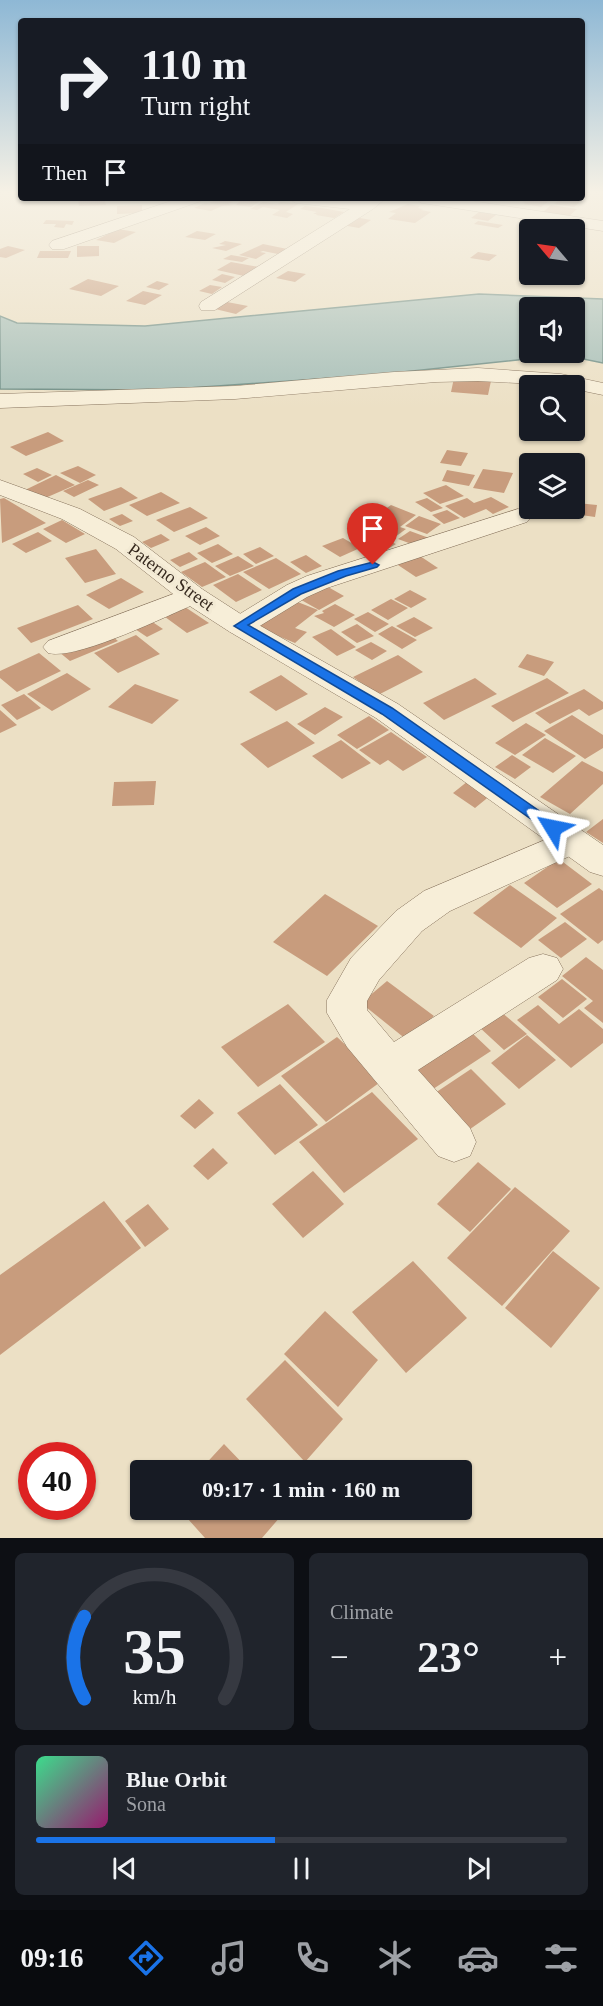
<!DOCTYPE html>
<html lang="en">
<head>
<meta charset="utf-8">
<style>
	body { margin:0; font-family:Georgia,serif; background:#20242c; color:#f1f3f6; height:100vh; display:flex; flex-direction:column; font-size:22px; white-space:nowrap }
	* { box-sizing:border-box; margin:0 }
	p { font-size:20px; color:#9ea1a6 }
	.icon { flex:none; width:33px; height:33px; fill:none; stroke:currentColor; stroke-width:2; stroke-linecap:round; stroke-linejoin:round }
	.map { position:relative; height:1538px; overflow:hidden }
	.panel { display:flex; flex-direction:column; gap:15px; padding:15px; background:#0d0f14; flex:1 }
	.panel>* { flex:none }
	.top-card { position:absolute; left:18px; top:18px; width:567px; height:183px; border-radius:6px; box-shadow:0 2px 4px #0004; background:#171b24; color:#f1f3f6; overflow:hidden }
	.needle { width:39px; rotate:299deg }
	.controls { position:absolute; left:519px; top:219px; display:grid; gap:12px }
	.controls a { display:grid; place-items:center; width:66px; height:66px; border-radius:6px; background:#171b24; box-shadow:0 2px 4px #0004; font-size:30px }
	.speed { position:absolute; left:18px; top:1442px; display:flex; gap:12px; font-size:30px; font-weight:700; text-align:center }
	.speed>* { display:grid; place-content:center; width:78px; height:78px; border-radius:50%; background:#171b24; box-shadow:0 2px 4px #0004; line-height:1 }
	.speed .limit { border:9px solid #d22; background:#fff; color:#111 }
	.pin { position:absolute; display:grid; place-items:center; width:51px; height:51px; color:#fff; margin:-62px -26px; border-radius:50% 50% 50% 0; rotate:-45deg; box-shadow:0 0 6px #0007 }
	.pin .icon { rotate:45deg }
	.me { position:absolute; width:66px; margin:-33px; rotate:305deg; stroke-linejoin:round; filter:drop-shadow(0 0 4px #0008) }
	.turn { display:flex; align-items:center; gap:21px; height:126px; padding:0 24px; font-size:27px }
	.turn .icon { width:78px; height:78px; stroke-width:2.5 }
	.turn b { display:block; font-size:42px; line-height:51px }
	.then { display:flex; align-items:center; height:57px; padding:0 24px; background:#0003; gap:12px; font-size:22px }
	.big { font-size:45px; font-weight:700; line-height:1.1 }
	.panel .widget { flex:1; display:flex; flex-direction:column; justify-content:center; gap:9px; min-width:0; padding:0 21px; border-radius:9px; background:#20242c }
	.panel .dial { align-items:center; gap:0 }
	.dial svg { height:156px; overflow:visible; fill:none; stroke:#363941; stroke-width:7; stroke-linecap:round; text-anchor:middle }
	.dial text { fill:#f1f3f6; stroke:none }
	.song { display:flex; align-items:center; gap:18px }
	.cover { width:72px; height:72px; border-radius:9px; background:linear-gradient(135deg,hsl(150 70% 55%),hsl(320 70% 35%)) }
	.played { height:6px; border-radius:3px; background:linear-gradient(90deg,#1a73e8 45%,#363941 45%) }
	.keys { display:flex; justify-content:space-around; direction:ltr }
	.heat { display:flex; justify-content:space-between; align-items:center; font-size:33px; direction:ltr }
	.panel .tiles { flex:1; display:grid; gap:15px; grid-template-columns:1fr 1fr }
	.widget:last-child { grid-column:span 2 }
	.trip { position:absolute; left:130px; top:1460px; width:342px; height:60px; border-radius:6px; background:#171b24; box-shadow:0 2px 4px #0004; font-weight:700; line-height:60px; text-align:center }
	.tab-bar { display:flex; height:96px; justify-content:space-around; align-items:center; background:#090b0e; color:#9ea1a6 }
	.tab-bar .icon { width:42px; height:42px }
	.tab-bar .on { color:#1a73e8 }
	.tab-bar b { font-size:27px; color:#f1f3f6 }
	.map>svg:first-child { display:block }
</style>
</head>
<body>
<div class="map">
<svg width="603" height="1538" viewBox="0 0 603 1538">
	<rect width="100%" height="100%" fill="#ece0c5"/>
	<!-- water -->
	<path fill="#a7bfb8" stroke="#6e8d85" stroke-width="1.5" fill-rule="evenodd" d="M479 294 603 299V363L564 355 374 375 160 390 0 389V316L17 323 145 326ZM530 308H574V352H530Z"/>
	<!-- building -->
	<path fill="#c89c7d" d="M78 198H104L106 205 79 206Z
		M243 198H249L261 200 251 207 236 205Z
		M528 198H538L550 200 541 207 524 204 526 203 522 202Z
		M562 198H580L582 200 574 207 554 204Z
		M218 199 233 202 228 204 233 205 222 206 211 211 194 208 205 203 216 205 209 203Z
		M263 202 277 204 281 202 298 204 286 212 293 214 287 218 272 215 280 210 263 207 257 210 250 209Z
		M408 204 420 206 418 208 423 209 421 210 431 212 415 223 388 219 396 213 389 212Z
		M142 205V213L117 214V206Z
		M551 205 577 209 569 216 542 213Z
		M305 206 322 208 344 212 334 218 316 215 317 214H313L317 212 300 209Z
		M479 212 496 215 488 221 471 218Z
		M355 217 371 220 359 228 342 225Z
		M46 220 74 221 72 225 66 224 64 228 54 227 56 224H43Z
		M478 221 503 225 498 228 474 224Z
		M118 229 136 232 114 243 96 240Z
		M197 231 216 234 205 240 185 237Z
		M225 241 242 244 226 251 212 248 226 245 219 244Z
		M263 244 292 250 283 255 263 251 260 252 266 253 256 259 239 255Z
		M8 246 25 250 6 258 0 257V249Z
		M77 246H99V256L77 257Z
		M40 251H71L68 258H37Z
		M478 252 497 255 489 261 470 258Z
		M231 255 249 258 242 262 223 259Z
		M231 262 259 267 244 276 217 270Z
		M288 271 306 274 295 282 276 278Z
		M222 274 235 277 225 283 212 280Z
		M88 279 119 286 101 296 69 289Z
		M157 281 169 284 159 290 146 287Z
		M210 285 222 287 212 294 199 291Z
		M143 291 162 295 145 305 126 301Z
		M227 302 248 306 236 314 215 309Z
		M454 378 491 381 488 395 451 392Z
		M48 432 64 441 26 456 10 447Z
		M447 450 468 453 461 466 440 463Z
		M78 466 96 475 80 483 60 473Z
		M37 468 52 475 38 482 23 474Z
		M483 469 513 473 504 493 473 488Z
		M447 470 475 475 469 486 442 481Z
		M56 475 75 485 43 499 25 490Z
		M88 480 99 485 74 497 63 491Z
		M446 485 464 496 440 504 423 493Z
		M121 487 138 498 104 511 88 499Z
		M161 492 180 503 147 516 129 505Z
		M491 497 509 507 493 514 486 509 464 518 445 506 467 498 474 503Z
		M4 498 46 523 2 543 0 499Z
		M427 498 443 508 431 512 415 502Z
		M577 503 597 505 595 517 574 514Z
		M391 505 416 515 400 527 406 529 395 537 375 530 387 521 374 517Z
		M190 507 208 518 174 532 156 520Z
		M447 510 460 518 444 524 432 515Z
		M122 514 133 521 120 526 109 519Z
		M419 516 441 524 427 534 405 526Z
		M62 520 85 534 66 543 43 529Z
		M206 527 220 536 200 545 185 536Z
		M410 531 429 538 417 546 398 539Z
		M38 532 52 541 26 553 12 544Z
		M161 534 170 540 151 548 142 542Z
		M373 534 396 544 381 553 359 543Z
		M343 538 360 548 340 557 322 546Z
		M218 544 233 554 212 563 197 553Z
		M260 547 274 556 256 564 243 554Z
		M96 549 116 574 85 583 65 558Z
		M189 552 198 559 180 567 170 560Z
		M417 554 438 568 416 577 395 563Z
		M306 555 322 566 306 573 290 562Z
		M238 556 254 566 230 576 215 566Z
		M276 558 301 574 269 589 243 572Z
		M205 562 226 577 202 587 181 572Z
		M238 574 262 590 236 602 213 585Z
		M121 578 144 592 109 609 86 595Z
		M321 583 344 596 319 610 296 597Z
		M410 590 427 599 411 608 394 599Z
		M290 599 318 610 295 628 307 632 295 643 254 626Z
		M391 599 408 608 388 620 371 610Z
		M335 604 355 615 334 627 314 616 324 613 322 611Z
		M78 605 93 619 31 643 17 628Z
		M182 605 209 623 187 633 161 614Z
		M368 612 389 624 375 632 354 619Z
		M145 617 163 629 147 637 129 625Z
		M414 617 433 628 415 637 396 626Z
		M357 624 374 636 357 643 341 632Z
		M392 626 417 640 402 649 378 634Z
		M331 629 356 647 337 656 312 637Z
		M106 631 118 641 70 661 59 652Z
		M136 635 160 654 118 673 94 653Z
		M371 642 387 651 372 660 355 650Z
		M39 653 61 671 17 692 0 678V671Z
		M527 654 554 662 544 676 518 667Z
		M398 655 423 672 378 695 353 677Z
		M67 673 91 689 52 711 27 694Z
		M281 675 308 694 276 711 249 692Z
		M475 678 497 694 444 720 423 703Z
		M547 678 569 693 513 722 491 706Z
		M135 684 179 700 152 724 108 707Z
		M584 689 603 702V709L589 716 579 709 550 724 535 713Z
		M24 694 41 708 17 720 1 705Z
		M325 707 343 717 315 735 297 724Z
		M0 710 17 725 0 733Z
		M572 715 603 735V748L585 759 544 731Z
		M369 716 389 730 357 749 337 735Z
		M287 721 315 743 268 768 240 744Z
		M526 723 546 735 515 755 495 743Z
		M391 732 427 757 403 771 388 760 380 765 359 750Z
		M545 738 576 756 553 773 522 755Z
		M341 740 371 763 342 779 312 756Z
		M512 755 531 767 515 779 495 767Z
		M582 761 603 772V784L570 814 540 797Z
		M156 781 154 805 112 806 114 782Z
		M468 781 491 795 475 808 453 793Z
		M603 819V843L586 832Z
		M559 859 592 884 557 908 524 883Z
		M510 885 557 918 521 948 473 913Z
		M599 888 603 891V940L598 944 560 914Z
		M325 894 378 926 327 976 273 942Z
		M565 922 587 939 561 958 538 940Z
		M586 957 603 970V1023L584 1008 593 1001 562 976Z
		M562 979 587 999 563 1018 538 997Z
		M387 981 434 1016 407 1040 361 1003Z
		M288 1004 325 1042 258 1087 221 1047Z
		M538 1005 559 1024 579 1009 603 1029V1043L571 1068 517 1020Z
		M500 1011 527 1034 504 1050 478 1026Z
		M470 1031 491 1051 427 1093 407 1071Z
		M527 1035 556 1060 519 1089 491 1063Z
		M337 1037 383 1080 326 1122 281 1076Z
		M471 1069 506 1104 463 1134 429 1097Z
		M280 1084 318 1125 275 1155 237 1113Z
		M372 1092 418 1139 344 1193 299 1142Z
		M199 1099 214 1113 195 1129 180 1116Z
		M213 1148 228 1163 208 1180 193 1166Z
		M478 1162 511 1189 470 1232 437 1204Z
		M313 1171 344 1204 303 1238 272 1204Z
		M515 1187 570 1231 502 1306 447 1258Z
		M104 1201 141 1248 0 1355V1275Z
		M148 1204 169 1229 145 1247 125 1221Z
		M553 1251 600 1288 551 1348 505 1308Z
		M413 1261 467 1318 406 1373 352 1312Z
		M325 1311 378 1360 338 1407 284 1354Z
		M285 1360 343 1419 305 1462 246 1399Z
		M224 1444 249 1470H200Z
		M179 1509H287L262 1538H205Z"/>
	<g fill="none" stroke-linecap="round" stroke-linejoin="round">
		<!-- minor casing -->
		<g stroke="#86725c" stroke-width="1">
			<path id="minor" d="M180 198H203L201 201 64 249H52L49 245 52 241Z
				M288 198H338L363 201 367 198H386L373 209 215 310H201L199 306 201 302 350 209 296 203Z
				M478 368 561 374 603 383V395L574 389V386L478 381 436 382 235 399 0 408V394L235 386 394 372Z
				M518 509 527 512 531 517 527 522 327 588 307 597 250 632 240 635 230 632 226 626 230 620 287 585 307 576Z
				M192 587 202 589 206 595 202 601C170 614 77 661 48 653L43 647 48 641Z
				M571 829 583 832 589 841 583 850 450 911 422 931 379 980 367 1001V1010L394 1042 529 958 543 954 557 958 563 969 557 980 418 1070 470 1128 476 1142 470 1156 454 1162 438 1156 347 1047 327 1013V1000L351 958 396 911 424 891Z"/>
		</g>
		<!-- tertiary casing -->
		<g stroke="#86725c" stroke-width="1">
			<path id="tertiary" d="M414 198H452L603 221V231L422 203Z
				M0 480 80 509 134 537 202 589 250 620 398 704 603 845V876L590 872 376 718 230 632 182 601 116 549 62 519 0 495Z"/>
		</g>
		<!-- minor -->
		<use href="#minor" fill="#f7eed8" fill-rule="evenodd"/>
		<!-- tertiary -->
		<use href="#tertiary" fill="#f7eed8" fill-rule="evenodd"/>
	</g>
	<!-- sky -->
	<linearGradient id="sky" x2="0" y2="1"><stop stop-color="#8eb8d5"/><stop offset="0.47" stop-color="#f6f1e5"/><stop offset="1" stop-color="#f6f1e5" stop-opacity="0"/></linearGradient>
	<rect width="603" height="409" fill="url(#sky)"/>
	<!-- route -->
	<path fill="#1a73e8" stroke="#114b97" stroke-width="1.5" d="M373 562 379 565 377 567 346 576 301 594 248 625 392 708 558 824 560 828 558 831H548L382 714 234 626 293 589 338 571Z"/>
	<g text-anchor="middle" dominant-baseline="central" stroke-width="6" stroke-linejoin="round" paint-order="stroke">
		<!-- street labels -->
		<g font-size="18" fill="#372a1f" stroke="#f3ead4">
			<text transform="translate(171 577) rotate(36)">Paterno Street</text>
		</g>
	</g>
</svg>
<div class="controls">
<a><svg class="needle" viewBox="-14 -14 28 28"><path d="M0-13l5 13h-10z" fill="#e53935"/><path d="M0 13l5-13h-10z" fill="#9ea1a6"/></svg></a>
<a><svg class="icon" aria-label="sound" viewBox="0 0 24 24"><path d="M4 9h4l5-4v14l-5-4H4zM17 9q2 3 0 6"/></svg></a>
<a><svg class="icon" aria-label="search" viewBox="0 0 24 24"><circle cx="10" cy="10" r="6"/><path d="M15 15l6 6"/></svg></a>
<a><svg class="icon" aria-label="layers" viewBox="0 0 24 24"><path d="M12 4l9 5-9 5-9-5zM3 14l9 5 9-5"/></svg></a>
</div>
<div class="speed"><div class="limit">40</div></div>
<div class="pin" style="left:373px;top:565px;background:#d93025"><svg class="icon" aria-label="arrive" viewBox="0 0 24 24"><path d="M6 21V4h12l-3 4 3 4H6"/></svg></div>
<svg class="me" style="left:553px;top:828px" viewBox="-20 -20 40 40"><path d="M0-17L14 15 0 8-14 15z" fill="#1a73e8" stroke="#fff" stroke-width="4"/></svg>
<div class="trip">09:17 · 1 min · 160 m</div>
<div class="top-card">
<div class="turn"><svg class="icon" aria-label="right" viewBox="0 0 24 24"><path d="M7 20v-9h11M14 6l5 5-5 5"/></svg><div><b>110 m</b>Turn right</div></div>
<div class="then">Then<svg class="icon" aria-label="arrive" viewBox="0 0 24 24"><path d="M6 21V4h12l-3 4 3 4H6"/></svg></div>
</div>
</div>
<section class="panel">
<div class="tiles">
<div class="widget dial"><svg viewBox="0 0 100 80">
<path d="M14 69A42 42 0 1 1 86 69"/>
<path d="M14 69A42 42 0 0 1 14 27" stroke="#1a73e8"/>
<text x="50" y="56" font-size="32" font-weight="700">35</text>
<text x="50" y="72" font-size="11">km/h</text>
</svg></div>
<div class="widget"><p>Climate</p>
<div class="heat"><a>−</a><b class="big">23°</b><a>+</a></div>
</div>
<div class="widget">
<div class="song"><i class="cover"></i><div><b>Blue Orbit</b><p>Sona</p></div></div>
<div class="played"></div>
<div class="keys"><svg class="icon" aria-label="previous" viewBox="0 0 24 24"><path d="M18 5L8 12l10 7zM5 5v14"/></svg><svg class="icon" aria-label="pause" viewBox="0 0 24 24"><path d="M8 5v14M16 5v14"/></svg><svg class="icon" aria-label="next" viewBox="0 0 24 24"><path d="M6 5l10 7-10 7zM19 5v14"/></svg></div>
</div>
</div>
</section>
<nav class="tab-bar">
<b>09:16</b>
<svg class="icon on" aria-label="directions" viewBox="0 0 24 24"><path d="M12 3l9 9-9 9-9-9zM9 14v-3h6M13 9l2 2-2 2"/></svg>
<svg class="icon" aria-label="music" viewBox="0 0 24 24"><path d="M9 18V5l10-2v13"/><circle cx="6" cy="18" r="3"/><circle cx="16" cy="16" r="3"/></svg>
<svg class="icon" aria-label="phone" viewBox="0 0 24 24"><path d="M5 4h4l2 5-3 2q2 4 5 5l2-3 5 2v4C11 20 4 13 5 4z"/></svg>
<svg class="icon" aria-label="climate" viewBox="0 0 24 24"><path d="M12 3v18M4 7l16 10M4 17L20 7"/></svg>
<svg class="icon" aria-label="car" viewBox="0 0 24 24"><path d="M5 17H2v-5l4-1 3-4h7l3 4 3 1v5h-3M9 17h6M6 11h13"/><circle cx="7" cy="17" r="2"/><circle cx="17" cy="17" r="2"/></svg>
<svg class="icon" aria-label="filters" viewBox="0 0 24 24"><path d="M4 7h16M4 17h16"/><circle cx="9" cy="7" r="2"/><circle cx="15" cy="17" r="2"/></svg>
</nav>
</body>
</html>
